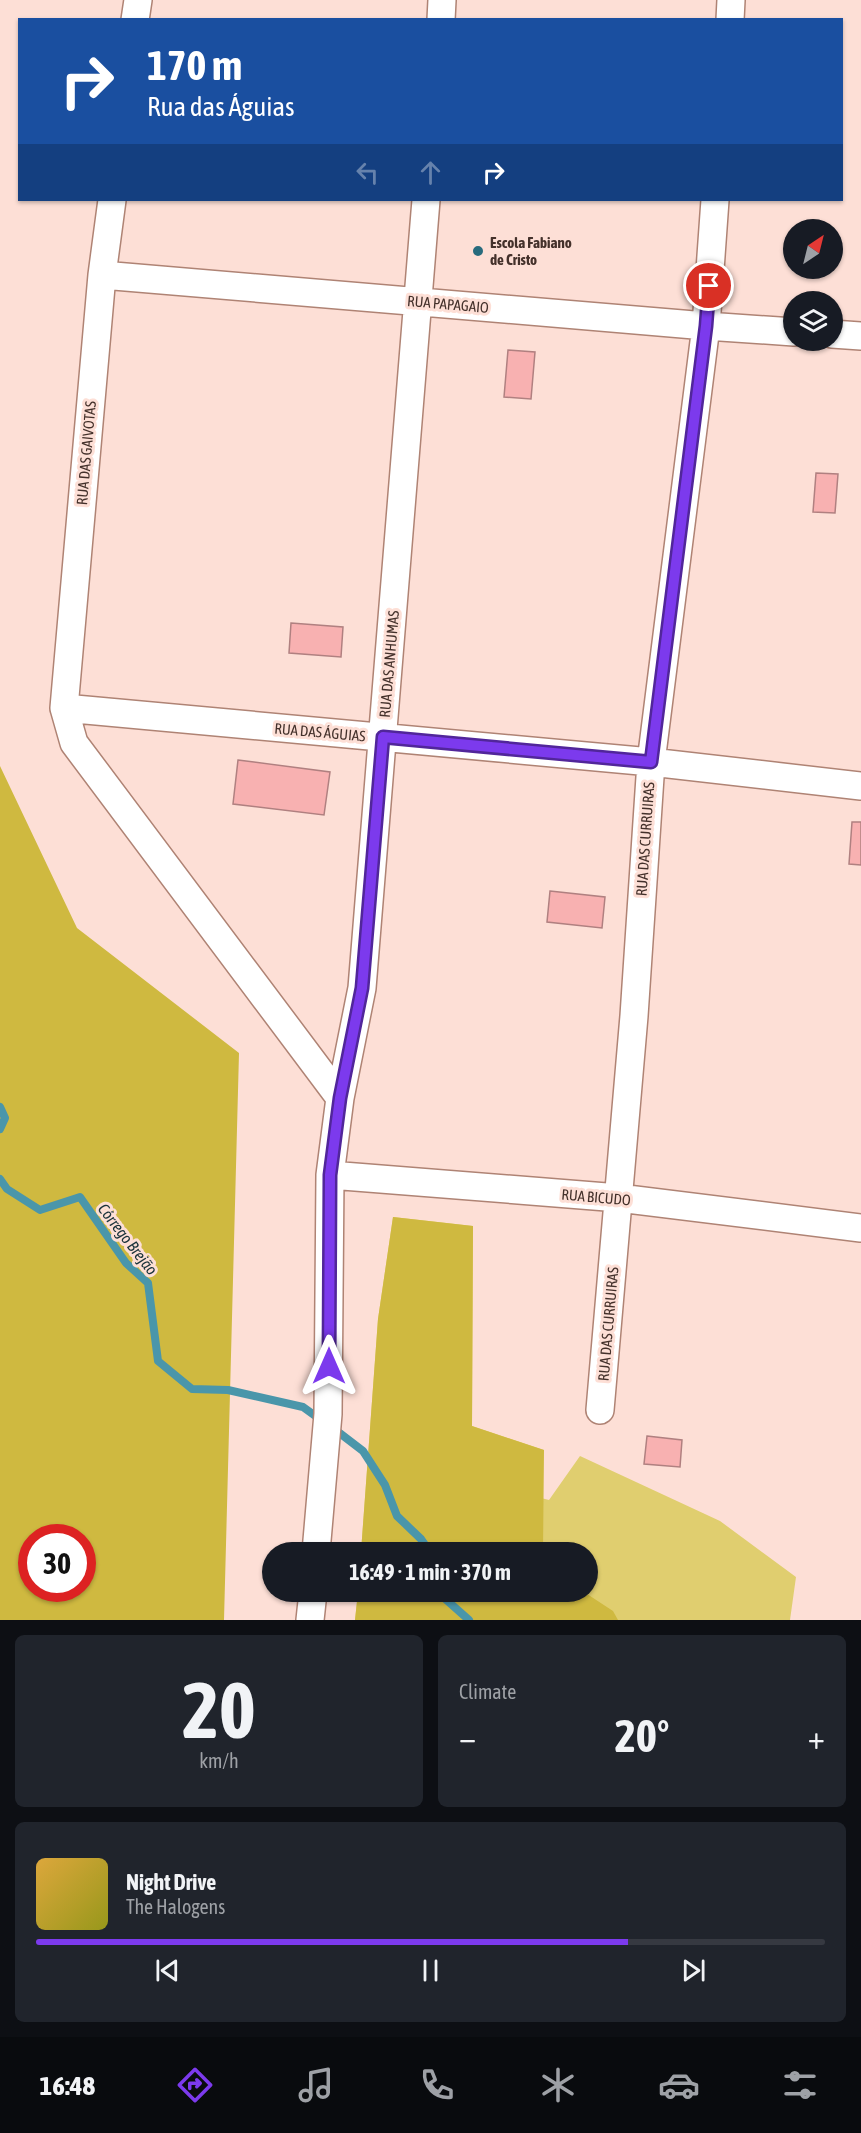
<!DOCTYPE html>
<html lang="en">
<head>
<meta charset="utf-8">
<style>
	body { margin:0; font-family:"Asap Condensed",sans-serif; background:#20242c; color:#f1f3f6; height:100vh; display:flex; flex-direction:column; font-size:22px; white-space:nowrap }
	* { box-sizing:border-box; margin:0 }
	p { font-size:20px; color:#9ea1a6 }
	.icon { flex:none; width:33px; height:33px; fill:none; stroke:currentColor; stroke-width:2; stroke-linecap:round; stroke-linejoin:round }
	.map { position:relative; height:1620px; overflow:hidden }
	.drawer { display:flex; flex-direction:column; gap:15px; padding:15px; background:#0d0f14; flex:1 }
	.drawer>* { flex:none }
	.banner { position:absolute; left:18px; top:18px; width:825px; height:183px; border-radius:0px; box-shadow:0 2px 4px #0004; background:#1a4fa0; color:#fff; overflow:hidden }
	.needle { width:39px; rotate:35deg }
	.tools { position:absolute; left:783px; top:219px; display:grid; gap:12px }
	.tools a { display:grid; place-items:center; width:60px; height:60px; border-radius:50%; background:#171b24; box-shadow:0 2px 4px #0004; font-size:30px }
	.speed { position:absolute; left:18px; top:1524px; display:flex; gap:12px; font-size:30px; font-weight:700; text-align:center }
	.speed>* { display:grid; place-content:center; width:78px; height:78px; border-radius:50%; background:#171b24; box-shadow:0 2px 4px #0004; line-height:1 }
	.speed .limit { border:9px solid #d22; background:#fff; color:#111 }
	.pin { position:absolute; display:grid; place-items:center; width:51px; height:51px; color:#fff; margin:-26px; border:3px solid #fff; border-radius:50%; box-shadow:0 2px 6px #0007 }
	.me { position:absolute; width:66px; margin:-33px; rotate:0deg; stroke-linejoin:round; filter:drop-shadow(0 0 4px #0008) }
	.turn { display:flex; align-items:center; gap:21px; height:126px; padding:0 30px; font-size:27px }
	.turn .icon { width:78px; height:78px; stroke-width:2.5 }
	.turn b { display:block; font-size:42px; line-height:51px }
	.lanes { display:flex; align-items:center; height:57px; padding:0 30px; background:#0003; justify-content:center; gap:30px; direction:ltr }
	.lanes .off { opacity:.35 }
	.big { font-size:45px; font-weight:700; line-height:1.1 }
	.drawer .widget { flex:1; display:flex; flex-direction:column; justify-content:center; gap:9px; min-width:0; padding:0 21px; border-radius:9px; background:#20242c }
	.drawer .dial { align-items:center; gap:0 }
	.dial b { font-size:78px; line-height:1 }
	.song { display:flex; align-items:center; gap:18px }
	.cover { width:72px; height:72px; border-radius:9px; background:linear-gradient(135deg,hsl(40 70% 55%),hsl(60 70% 35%)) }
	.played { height:6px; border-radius:3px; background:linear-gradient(90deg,#7c3aed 75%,#363941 75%) }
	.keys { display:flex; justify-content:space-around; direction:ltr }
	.heat { display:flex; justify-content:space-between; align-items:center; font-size:33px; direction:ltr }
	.drawer .tiles { flex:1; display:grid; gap:15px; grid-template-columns:1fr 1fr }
	.widget:last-child { grid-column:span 2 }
	.trip { position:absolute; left:262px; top:1542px; width:336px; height:60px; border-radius:30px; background:#171b24; box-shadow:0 2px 4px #0004; font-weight:700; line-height:60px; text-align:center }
	.tab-bar { display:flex; height:96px; justify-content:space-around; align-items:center; background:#090b0e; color:#9ea1a6 }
	.tab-bar .icon { width:42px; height:42px }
	.tab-bar .current { color:#7c3aed }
	.tab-bar b { font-size:27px; color:#f1f3f6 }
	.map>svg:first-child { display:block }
</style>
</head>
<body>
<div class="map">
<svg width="861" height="1620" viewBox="0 0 861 1620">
	<rect width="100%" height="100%" fill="#fddfd6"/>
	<!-- green -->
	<path fill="#e0ce6f" d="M393 1217 473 1226 472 1426 544 1450 485 1484 549 1500 580 1456 720 1521 796 1577 790 1620H355L358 1592H588V1552H361L378 1319Z"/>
	<!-- forest -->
	<path fill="#cfb940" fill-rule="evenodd" d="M0 766 77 928 239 1053 224 1620H0ZM32 1538H82V1588H32Z
		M393 1217 473 1226 472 1426 544 1450 543 1552H361L378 1319Z
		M358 1592H584L613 1611 618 1620H355Z"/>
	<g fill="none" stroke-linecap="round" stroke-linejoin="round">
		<!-- stream -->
		<path stroke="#4a96aa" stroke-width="8" d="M0 1107 5 1118 0 1129
			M0 1179 7 1189 40 1210 80 1197 126 1263 148 1283 158 1361 192 1389 228 1390 303 1407 321 1420
			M333 1428 363 1451 385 1485 397 1516 421 1539 430 1552
			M441 1592 442 1596 469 1620"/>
	</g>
	<!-- building -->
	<path fill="#f8b1b1" stroke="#b08080" stroke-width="1.5" d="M508 350 535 352 531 399 504 397Z
		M816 473 838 474 835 513 813 512Z
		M291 623 343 627 341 657 289 653Z
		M238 760 330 772 324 815 233 804Z
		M852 822H861V865L849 864Z
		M550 891 605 897 602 928 547 922Z
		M647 1436 682 1440 680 1467 644 1464Z"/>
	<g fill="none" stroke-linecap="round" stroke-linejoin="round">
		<!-- street casing -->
		<g stroke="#af8374" stroke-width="30">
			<path id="street" d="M135 20 138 0
				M441 20 442 0
				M730 20 731 0
				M112 200 102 275 64 708 74 743 340 1098
				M102 275 706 326 794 332
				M832 334 861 336
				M64 708 651 762 861 786
				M330 1175 619 1198 861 1228
				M600 1410 634 1016 651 762 706 326 715 200
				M316 1552 328 1414 330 1175 340 1098 362 988 426 200
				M310 1620 313 1592"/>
		</g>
		<!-- street -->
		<use href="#street" stroke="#fff" stroke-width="27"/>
	</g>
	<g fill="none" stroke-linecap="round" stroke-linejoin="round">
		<!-- route casing -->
		<g stroke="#51269a" stroke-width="15">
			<path id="route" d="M329 1366 330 1175 340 1098 362 988 383 737 651 762 706 326 709 286"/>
		</g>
		<!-- route -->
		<use href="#route" stroke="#7c3aed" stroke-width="10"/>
	</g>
	<!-- markers -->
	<circle fill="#286b7d" stroke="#fddfd6" stroke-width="2" cx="478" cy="251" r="6"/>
	<g text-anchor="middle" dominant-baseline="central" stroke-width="6" stroke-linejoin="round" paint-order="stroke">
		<!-- poi labels -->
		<g font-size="15" font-weight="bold" fill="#44312b" stroke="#fddfd6" text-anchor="start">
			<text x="490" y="242">Escola Fabiano<tspan x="490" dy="17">de Cristo</tspan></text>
		</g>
		<!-- street labels -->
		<g font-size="15" fill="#44312b" stroke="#fddfd6">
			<text transform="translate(448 304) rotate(5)">RUA PAPAGAIO</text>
			<text transform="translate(86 453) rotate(-85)">RUA DAS GAIVOTAS</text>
			<text transform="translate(389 664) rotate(-85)">RUA DAS ANHUMAS</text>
			<text transform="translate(320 732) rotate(5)">RUA DAS ÁGUIAS</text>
			<text transform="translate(645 839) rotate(-86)">RUA DAS CURRUIRAS</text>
			<text transform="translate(596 1197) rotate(5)">RUA BICUDO</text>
			<text transform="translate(608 1324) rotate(-85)">RUA DAS CURRUIRAS</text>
		</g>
		<!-- water labels -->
		<g font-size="16" font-style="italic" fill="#19323a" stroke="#fddfd6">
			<text transform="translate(128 1239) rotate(52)">Córrego Brejão</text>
		</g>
	</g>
</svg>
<div class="tools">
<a><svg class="needle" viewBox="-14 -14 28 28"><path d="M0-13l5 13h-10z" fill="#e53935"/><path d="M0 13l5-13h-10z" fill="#9ea1a6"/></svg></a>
<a><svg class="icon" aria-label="layers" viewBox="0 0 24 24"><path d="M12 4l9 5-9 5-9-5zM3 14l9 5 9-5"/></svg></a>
</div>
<div class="speed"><div class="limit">30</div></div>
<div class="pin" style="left:709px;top:286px;background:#d93025"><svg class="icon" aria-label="arrive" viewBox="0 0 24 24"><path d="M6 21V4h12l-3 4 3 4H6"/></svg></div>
<svg class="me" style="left:329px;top:1366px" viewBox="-20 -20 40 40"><path d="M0-17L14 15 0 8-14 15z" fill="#7c3aed" stroke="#fff" stroke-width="4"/></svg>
<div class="trip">16:49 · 1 min · 370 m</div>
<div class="banner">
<div class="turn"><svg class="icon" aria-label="right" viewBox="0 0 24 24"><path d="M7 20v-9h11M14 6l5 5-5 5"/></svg><div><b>170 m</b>Rua das Águias</div></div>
<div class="lanes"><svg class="icon off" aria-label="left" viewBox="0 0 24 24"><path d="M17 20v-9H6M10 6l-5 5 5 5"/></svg><svg class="icon off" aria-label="ahead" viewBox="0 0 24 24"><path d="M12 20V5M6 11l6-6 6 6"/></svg><svg class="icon" aria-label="right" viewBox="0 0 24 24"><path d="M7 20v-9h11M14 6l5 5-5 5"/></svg></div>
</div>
</div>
<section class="drawer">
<div class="tiles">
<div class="widget dial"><b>20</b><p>km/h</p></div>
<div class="widget"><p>Climate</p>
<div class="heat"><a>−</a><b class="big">20°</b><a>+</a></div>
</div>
<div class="widget">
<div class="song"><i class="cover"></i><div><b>Night Drive</b><p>The Halogens</p></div></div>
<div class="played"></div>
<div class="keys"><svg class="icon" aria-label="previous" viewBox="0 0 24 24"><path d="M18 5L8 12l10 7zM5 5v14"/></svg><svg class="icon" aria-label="pause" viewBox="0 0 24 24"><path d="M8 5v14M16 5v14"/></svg><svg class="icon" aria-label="next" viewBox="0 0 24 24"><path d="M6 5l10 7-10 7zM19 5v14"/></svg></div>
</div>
</div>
</section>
<nav class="tab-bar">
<b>16:48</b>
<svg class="icon current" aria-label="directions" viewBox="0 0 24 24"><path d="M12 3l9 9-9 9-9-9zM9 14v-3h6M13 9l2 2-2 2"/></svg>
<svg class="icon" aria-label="music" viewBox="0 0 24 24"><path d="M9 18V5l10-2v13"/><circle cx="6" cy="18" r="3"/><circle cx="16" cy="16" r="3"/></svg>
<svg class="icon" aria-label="phone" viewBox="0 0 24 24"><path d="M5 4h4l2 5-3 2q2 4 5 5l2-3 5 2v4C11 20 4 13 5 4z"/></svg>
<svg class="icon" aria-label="climate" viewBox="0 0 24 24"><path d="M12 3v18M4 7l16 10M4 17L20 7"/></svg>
<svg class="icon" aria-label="car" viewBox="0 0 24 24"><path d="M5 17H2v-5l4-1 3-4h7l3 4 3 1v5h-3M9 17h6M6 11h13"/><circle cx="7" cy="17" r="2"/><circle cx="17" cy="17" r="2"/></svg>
<svg class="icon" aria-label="filters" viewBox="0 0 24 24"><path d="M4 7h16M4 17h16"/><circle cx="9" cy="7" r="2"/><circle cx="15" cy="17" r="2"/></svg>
</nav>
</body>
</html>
